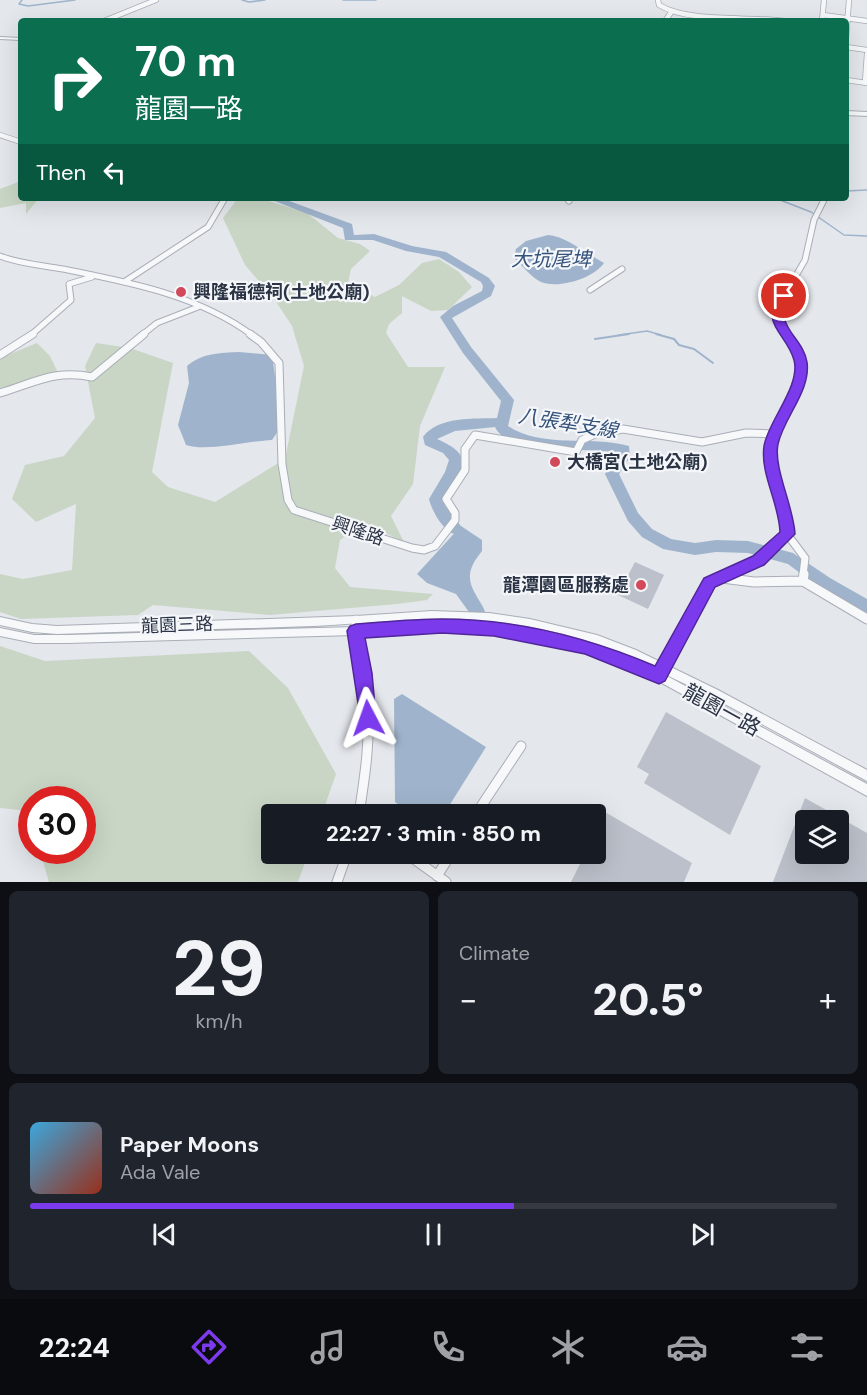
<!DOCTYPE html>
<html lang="en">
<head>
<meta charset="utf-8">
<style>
	body { margin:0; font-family:"DM Sans","Noto Sans TC",sans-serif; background:#20242c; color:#f1f3f6; height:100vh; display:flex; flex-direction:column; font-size:22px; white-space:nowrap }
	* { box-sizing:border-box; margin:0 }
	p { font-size:20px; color:#9ea1a6 }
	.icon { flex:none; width:33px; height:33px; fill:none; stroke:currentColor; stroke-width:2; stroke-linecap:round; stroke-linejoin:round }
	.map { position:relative; height:882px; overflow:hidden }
	.side { display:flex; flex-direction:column; gap:9px; padding:9px; background:#0d0f14; flex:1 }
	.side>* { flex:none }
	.top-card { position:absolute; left:18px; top:18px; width:831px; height:183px; border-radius:6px; box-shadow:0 6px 24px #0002; background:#0b6e4f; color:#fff; overflow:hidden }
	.controls { position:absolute; left:795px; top:810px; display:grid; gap:12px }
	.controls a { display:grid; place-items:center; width:54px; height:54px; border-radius:6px; background:#171b24; box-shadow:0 6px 24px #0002; font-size:30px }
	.speed { position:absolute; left:18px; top:786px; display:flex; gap:12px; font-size:30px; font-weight:700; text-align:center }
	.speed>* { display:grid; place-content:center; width:78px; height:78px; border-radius:50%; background:#171b24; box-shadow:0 6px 24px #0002; line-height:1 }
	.speed .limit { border:9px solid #d22; background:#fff; color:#111 }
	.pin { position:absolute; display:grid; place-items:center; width:51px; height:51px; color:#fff; margin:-26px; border:3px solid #fff; border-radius:50%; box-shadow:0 2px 6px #0007 }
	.me { position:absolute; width:66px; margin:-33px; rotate:356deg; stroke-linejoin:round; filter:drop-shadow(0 0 4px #0008) }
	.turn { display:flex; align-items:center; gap:21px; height:126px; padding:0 18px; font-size:27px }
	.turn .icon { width:78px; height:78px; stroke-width:2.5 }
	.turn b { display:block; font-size:42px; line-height:51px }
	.then { display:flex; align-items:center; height:57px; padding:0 18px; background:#0003; gap:12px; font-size:22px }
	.big { font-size:45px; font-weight:700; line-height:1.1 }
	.side .tile { flex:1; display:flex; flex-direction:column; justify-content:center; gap:9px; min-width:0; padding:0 21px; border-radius:9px; background:#20242c }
	.side .dial { align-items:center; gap:0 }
	.dial b { font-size:78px; line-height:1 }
	.song { display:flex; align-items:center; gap:18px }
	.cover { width:72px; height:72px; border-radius:9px; background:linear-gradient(135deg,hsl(200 70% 55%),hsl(10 70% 35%)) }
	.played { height:6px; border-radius:3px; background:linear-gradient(90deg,#7c3aed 60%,#363941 60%) }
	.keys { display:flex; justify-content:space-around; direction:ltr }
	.heat { display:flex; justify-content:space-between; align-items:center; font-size:33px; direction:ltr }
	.side .tiles { flex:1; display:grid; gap:9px; grid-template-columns:1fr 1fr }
	.tile:last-child { grid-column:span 2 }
	.trip { position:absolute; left:261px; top:804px; width:345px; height:60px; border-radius:6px; background:#171b24; box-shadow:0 6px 24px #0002; font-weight:700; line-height:60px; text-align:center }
	.tab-bar { display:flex; height:96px; justify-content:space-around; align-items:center; background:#090b0e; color:#9ea1a6 }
	.tab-bar .icon { width:42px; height:42px }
	.tab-bar .active { color:#7c3aed }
	.tab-bar b { font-size:27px; color:#f1f3f6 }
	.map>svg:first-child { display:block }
</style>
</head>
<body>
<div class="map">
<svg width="867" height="882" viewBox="0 0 867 882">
	<rect width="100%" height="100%" fill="#e4e7ec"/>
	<!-- green -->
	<path fill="#c9d6c5" d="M21 181V198H39L26 214V203L0 208V189Z
		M238 198H259L307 213 338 238 360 244 370 251 351 269 348 283 375 297 399 285 422 263 439 259 459 272 472 287 448 310 431 311 402 296V313L389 324 386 333 408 367H445L420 426 413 484 391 516 404 542 365 523 340 540 335 568 350 587 433 594 427 600 397 604 270 615 153 605 138 615 21 619 0 612V574L23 579 72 570 76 504 36 522 12 499 25 465 64 456 95 418 85 366 96 343 130 348 173 363 152 472 168 487 215 502 285 459 304 366 292 326 275 300 245 265 223 218Z
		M37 343 50 356 59 375 0 392V358Z
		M0 646 45 661 249 651 288 688 336 774 322 814H272V854H308L298 882H49L40 851 82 850V800H32L31 818 29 811 0 808Z"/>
	<!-- water -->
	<path fill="#9fb4cc" d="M548 235C565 236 587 254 604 263 593 279 556 290 539 281 530 276 522 265 514 258L516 249 526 241Z
		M239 352 272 355 282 425 272 440C248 441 206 452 186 445L178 425 189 383 187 366C202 353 220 353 239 352Z
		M461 526 482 540V551C470 566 465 577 476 595 479 601 483 605 485 612H469L456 594 427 583 417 574Z
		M402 694 486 747 444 814H411L395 802 394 699Z"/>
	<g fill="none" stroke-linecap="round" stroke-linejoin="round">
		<!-- stream-far1 -->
		<path stroke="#9fb4cc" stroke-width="1.5" d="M22 0 19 4 28 6 75 0
			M242 0 249 2 265 0
			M343 0H376
			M846 191 867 190
			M775 198 811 212 844 235 867 236
			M619 335 647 331 661 335"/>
		<!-- stream -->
		<path stroke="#9fb4cc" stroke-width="2" d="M656 334 674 339 679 345 694 349 713 363
			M595 339 629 334"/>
		<!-- river -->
		<path fill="#9fb4cc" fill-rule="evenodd" d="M267 198H281L352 224 354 235 374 234 412 246 446 252 489 278 495 286 491 296 452 318 471 347 514 400 508 426C543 449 590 435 629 446L630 457 619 474 638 513 652 529 671 539 695 543 716 540 748 541 793 553 830 578 867 599V614L820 588 788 564 748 553 716 552 695 555 663 549 642 537 628 521 605 474 617 453C590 447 507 455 495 427L455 431 437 439C478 457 461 468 443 499L445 506 464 530 462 534C447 539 432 512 429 499L445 472 449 460 443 453 425 445 423 437C438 416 475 419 497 418L501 401 463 353 440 317 453 306 482 291 483 286 481 282 439 257 406 251 373 240H345L343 228Z"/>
	</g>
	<!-- building -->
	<path fill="#bbc0ca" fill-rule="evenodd" d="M635 562 664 575 648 609 618 595Z
		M666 712 761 766 730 835 644 783 649 774 637 767Z
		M805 798 867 833V882H773ZM806 820H838V854H806Z
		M605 812 692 863 684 882H571L585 854H596V833Z"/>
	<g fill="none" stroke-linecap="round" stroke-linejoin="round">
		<!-- minor-far3 casing -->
		<g stroke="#a9aeb7" stroke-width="6">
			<path id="minor-far3" d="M658 0 659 5C689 23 747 16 784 21
				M823 15 867 21
				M104 21 156 0
				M665 21 672 11
				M822 21 824 0
				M846 39 849 0
				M846 47 867 50
				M846 80 867 83
				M865 82 867 54
				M0 135 21 142"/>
		</g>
		<!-- minor-far2 casing -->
		<g stroke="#a9aeb7" stroke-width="7">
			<path id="minor-far2" d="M567 198 569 201
				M0 256C20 264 42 265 63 269 128 282 198 295 252 335
				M124 282 208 227 225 198
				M590 290 622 269
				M31 335 71 300 69 284 92 277
				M142 335 157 323 198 307
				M786 335 777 319 779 305 805 260 814 220 825 198"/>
		</g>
		<!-- minor-far1 casing -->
		<g stroke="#a9aeb7" stroke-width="9">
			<path id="minor-far1" d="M250 334 261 342 279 363 282 464 288 500 294 510 412 548 424 550 435 546 455 520V513L446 499 465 470V449L475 435 576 452 582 440 595 434 623 429 702 442 746 433 775 434
				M0 355 33 334
				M0 393C34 383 55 369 92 377L144 334
				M787 534 805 558 803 575
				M724 575 758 560 787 534C787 507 766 467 771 444 777 419 809 384 799 358 796 350 790 341 786 334"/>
		</g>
		<!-- minor casing -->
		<g stroke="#a9aeb7" stroke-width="11">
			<path id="minor" d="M722 578 754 582 803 581 867 619
				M803 581 804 574
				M356 620C356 647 364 672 367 698 371 737 365 776 359 814
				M662 671 709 582 727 574
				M476 814 521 746
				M407 854 446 882
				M437 876 451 854
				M337 882 347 854"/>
		</g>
		<!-- tertiary casing -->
		<g stroke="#a9aeb7" stroke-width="2">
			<path id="tertiary" d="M0 37 21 38V40L0 39Z
				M846 111 867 112V116L846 115Z
				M432 611 489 613 530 619 597 635 636 650 718 690 867 770V781L710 696 654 669 867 784V796L640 671 585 651 528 638 494 633 442 630 355 635 68 643H34L0 636V628L34 635H68L355 627 442 622 494 625 528 630 585 643 644 664C580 632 502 617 431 619 392 620 352 624 313 626 227 629 142 631 57 634L32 632 0 625V617L32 624 57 626 356 616Z"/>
		</g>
		<!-- minor-far3 -->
		<use href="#minor-far3" stroke="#f7f8fa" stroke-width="4.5"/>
		<!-- minor-far2 -->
		<use href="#minor-far2" stroke="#f7f8fa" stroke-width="5"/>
		<!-- minor-far1 -->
		<use href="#minor-far1" stroke="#f7f8fa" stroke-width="7"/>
		<!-- minor -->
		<use href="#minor" stroke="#f7f8fa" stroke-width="9"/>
		<!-- tertiary -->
		<use href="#tertiary" fill="#f7f8fa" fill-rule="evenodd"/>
	</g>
	<!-- route -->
	<path fill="#7c3aed" stroke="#51269a" stroke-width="1.5" d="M784 293 790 296C771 326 803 336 807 362 811 391 784 417 778 444 773 467 794 508 795 534L764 565 715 587 665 681 659 684 585 654 494 636 442 633 365 638 372 673 376 718 374 723 368 726 361 723 347 631 350 626 356 624C384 622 414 619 442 619 515 619 589 638 655 666L704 578 753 556 780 532C779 503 760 474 764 446 768 421 801 386 794 360 786 332 759 325 780 294Z"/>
	<!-- markers -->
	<g fill="#d1495b" stroke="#f4f6f9" stroke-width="2">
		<circle cx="181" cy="292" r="6"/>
		<circle cx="555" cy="462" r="6"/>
		<circle cx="641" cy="585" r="6"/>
	</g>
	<g text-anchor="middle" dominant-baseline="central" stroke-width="4.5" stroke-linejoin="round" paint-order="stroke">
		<!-- poi labels -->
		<g font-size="18" font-weight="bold" fill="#2b3445" stroke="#f4f6f9" text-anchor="start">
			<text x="193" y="292">興隆福德祠(土地公廟)</text>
			<text x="567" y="462">大橋宮(土地公廟)</text>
			<text x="629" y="585" text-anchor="end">龍潭園區服務處</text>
		</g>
		<!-- street labels -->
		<g font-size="18" fill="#2b3445" stroke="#f4f6f9">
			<text transform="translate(358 531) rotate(19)">興隆路</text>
			<text transform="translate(177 625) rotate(-2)">龍園三路</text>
		</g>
		<!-- water labels -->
		<g font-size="20" font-style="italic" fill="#34527a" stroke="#f4f6f9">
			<text x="551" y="259">大坑尾埤</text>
			<text transform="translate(568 423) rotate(9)">八張犁支線</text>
		</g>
		<!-- near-street labels -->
		<g font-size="21" fill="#2b3445" stroke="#f4f6f9">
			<text transform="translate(722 710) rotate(29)">龍園一路</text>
		</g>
	</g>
</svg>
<div class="controls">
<a><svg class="icon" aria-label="layers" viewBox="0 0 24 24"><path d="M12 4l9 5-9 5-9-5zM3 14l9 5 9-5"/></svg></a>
</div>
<div class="speed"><div class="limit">30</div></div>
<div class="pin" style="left:784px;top:296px;background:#d93025"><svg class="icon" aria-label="arrive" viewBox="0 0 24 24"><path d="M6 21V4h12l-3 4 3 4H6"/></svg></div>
<svg class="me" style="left:368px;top:718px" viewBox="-20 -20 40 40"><path d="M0-17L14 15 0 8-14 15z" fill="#7c3aed" stroke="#fff" stroke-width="4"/></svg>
<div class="trip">22:27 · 3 min · 850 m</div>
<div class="top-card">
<div class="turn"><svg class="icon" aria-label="right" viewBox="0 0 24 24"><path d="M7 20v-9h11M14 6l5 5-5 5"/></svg><div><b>70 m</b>龍園一路</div></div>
<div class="then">Then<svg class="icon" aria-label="left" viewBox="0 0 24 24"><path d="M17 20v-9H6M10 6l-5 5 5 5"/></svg></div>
</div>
</div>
<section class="side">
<div class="tiles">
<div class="tile dial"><b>29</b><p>km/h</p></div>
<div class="tile"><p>Climate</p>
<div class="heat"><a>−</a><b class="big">20.5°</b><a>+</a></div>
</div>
<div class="tile">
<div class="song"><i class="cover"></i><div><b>Paper Moons</b><p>Ada Vale</p></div></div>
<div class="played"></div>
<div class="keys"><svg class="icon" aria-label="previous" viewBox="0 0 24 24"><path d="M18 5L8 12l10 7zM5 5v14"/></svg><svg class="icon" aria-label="pause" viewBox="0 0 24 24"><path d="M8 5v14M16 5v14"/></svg><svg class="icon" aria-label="next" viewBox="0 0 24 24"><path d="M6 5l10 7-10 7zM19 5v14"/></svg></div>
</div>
</div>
</section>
<nav class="tab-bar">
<b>22:24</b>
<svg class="icon active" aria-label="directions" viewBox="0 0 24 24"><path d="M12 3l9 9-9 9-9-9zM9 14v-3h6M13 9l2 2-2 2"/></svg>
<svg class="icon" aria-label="music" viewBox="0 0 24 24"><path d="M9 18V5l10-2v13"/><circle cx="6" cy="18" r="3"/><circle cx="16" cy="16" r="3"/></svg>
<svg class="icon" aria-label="phone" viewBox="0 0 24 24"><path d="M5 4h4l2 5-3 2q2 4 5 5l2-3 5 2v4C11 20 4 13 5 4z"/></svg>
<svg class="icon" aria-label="climate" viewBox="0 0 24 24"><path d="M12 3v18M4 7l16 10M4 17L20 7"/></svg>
<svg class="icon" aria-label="car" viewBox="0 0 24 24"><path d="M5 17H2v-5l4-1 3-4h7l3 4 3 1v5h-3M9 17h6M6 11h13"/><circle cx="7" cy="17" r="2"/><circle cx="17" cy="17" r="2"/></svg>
<svg class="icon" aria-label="filters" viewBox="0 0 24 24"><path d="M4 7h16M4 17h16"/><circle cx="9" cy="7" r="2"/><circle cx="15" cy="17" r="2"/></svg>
</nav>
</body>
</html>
